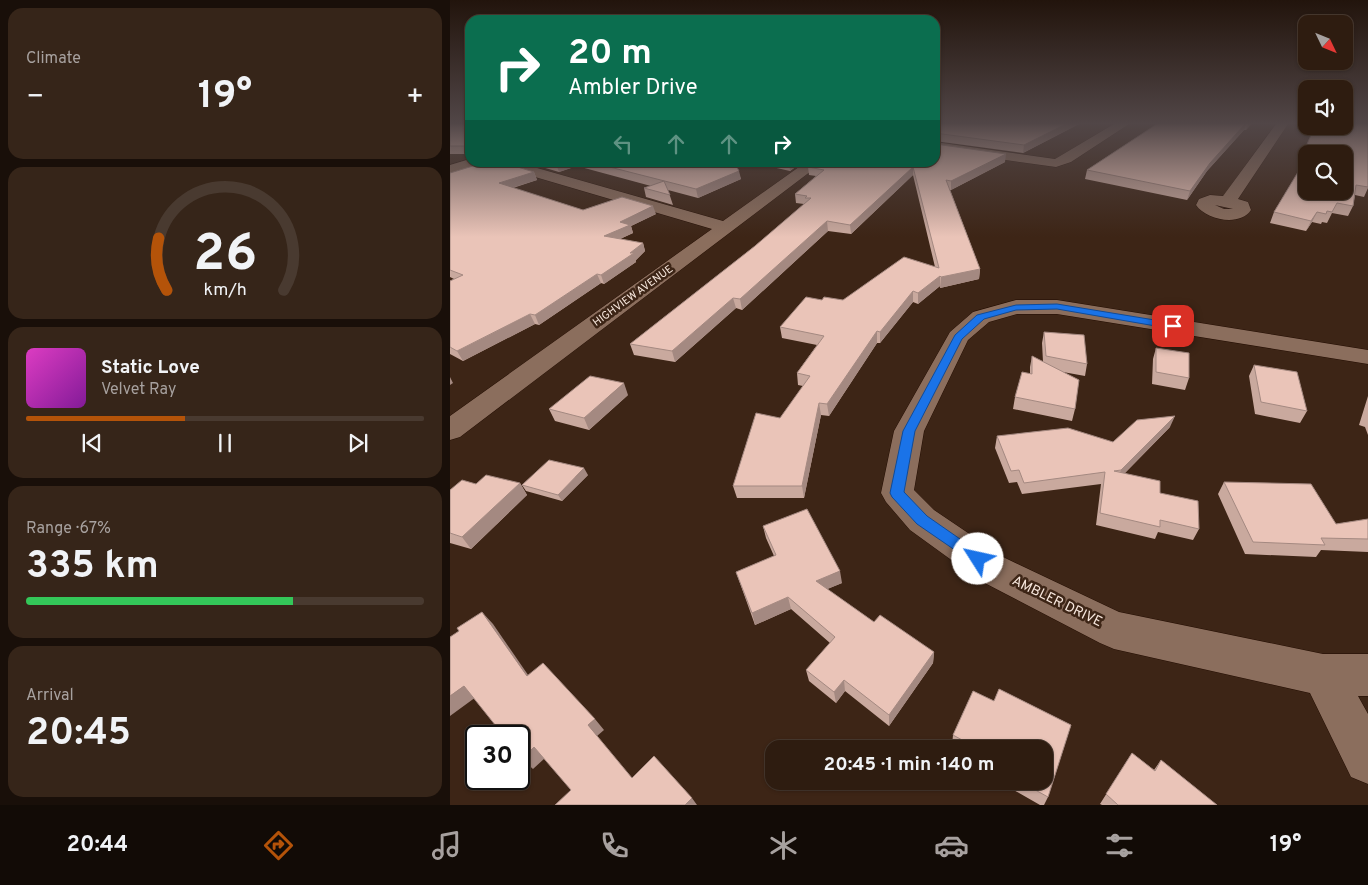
<!DOCTYPE html>
<html lang="en">
<head>
<meta charset="utf-8">
<style>
	body { margin:0; font-family:Overpass,sans-serif; background:#362519; color:#f1f3f6; height:100vh; display:flex; flex-direction:column; font-size:19px; white-space:nowrap }
	* { box-sizing:border-box; margin:0 }
	p { font-size:16px; color:#a7a19f }
	.icon { flex:none; width:28px; height:28px; fill:none; stroke:currentColor; stroke-width:2; stroke-linecap:round; stroke-linejoin:round }
	.map { position:relative; flex:1; overflow:hidden }
	.drawer { display:flex; flex-direction:column; gap:8px; padding:8px; background:#190f09; width:450px }
	.drawer>* { flex:none }
	.hud { position:absolute; left:15px; top:15px; width:475px; height:152px; border-radius:15px; box-shadow:0 1px 4px #0004,0 0 0 1px #493a30; background:#0b6e4f; color:#fff; overflow:hidden }
	.needle { width:32px; rotate:133deg }
	.buttons { position:absolute; left:848px; top:15px; display:grid; gap:10px }
	.buttons a { display:grid; place-items:center; width:55px; height:55px; border-radius:10px; background:#2e1c10; box-shadow:0 1px 4px #0004,0 0 0 1px #493a30; font-size:25px }
	.speed { position:absolute; left:15px; top:725px; display:flex; gap:10px; font-size:25px; font-weight:700; text-align:center }
	.speed>* { display:grid; place-content:center; width:65px; height:65px; border-radius:50%; background:#2e1c10; box-shadow:0 1px 4px #0004,0 0 0 1px #493a30; line-height:1 }
	.speed .limit { border:2px solid #111; border-radius:8px; background:#fff; color:#111 }
	.pin { position:absolute; display:grid; place-items:center; width:42px; height:42px; color:#fff; margin:-21px; border-radius:10px; box-shadow:0 2px 8px #0006 }
	.me { position:absolute; width:55px; margin:-28px; rotate:305deg; stroke-linejoin:round; filter:drop-shadow(0 0 4px #0008) }
	.turn { display:flex; align-items:center; gap:18px; height:105px; padding:0 20px; font-size:22px }
	.turn .icon { width:65px; height:65px; stroke-width:2.5 }
	.turn b { display:block; font-size:35px; line-height:42px }
	.lanes { display:flex; align-items:center; height:48px; padding:0 20px; background:#0003; justify-content:center; gap:25px; direction:ltr }
	.lanes .off { opacity:.35 }
	.big { font-size:38px; font-weight:700; line-height:1.1 }
	.drawer .tile { flex:1; display:flex; flex-direction:column; justify-content:center; gap:8px; min-width:0; padding:0 18px; border-radius:15px; background:#362519 }
	.drawer .dial { align-items:center; gap:0 }
	.dial svg { height:130px; overflow:visible; fill:none; stroke:#493a30; stroke-width:7; stroke-linecap:round; text-anchor:middle }
	.dial text { fill:#f1f3f6; stroke:none }
	.song { display:flex; align-items:center; gap:15px }
	.cover { width:60px; height:60px; border-radius:8px; background:linear-gradient(135deg,hsl(310 70% 55%),hsl(290 70% 35%)) }
	.played { height:5px; border-radius:2px; background:linear-gradient(90deg,#b45309 40%,#493a30 40%) }
	.keys { display:flex; justify-content:space-around; direction:ltr }
	.heat { display:flex; justify-content:space-between; align-items:center; font-size:28px; direction:ltr }
	.charge { height:8px; border-radius:4px; background:linear-gradient(90deg,#34c759 67%,#493a30 0) }
	.trip { position:absolute; left:315px; top:740px; width:288px; height:50px; border-radius:15px; background:#2e1c10; box-shadow:0 1px 4px #0004,0 0 0 1px #493a30; font-weight:700; line-height:50px; text-align:center }
	.tab-bar { display:flex; height:80px; justify-content:space-around; align-items:center; background:#120b06; color:#a7a19f }
	.tab-bar .icon { width:35px; height:35px }
	.tab-bar .active { color:#b45309 }
	.tab-bar b { font-size:22px; color:#f1f3f6 }
	main { display:flex; flex:1; min-height:0 }
	.map>svg:first-child { display:block }
</style>
</head>
<body>
<main>
<section class="drawer">
<div class="tile"><p>Climate</p>
<div class="heat"><a>−</a><b class="big">19°</b><a>+</a></div>
</div>
<div class="tile dial"><svg viewBox="0 0 100 80">
<path d="M14 69A42 42 0 1 1 86 69"/>
<path d="M14 69A42 42 0 0 1 9 37" stroke="#b45309"/>
<text x="50" y="56" font-size="32" font-weight="700">26</text>
<text x="50" y="72" font-size="11">km/h</text>
</svg></div>
<div class="tile">
<div class="song"><i class="cover"></i><div><b>Static Love</b><p>Velvet Ray</p></div></div>
<div class="played"></div>
<div class="keys"><svg class="icon" aria-label="previous" viewBox="0 0 24 24"><path d="M18 5L8 12l10 7zM5 5v14"/></svg><svg class="icon" aria-label="pause" viewBox="0 0 24 24"><path d="M8 5v14M16 5v14"/></svg><svg class="icon" aria-label="next" viewBox="0 0 24 24"><path d="M6 5l10 7-10 7zM19 5v14"/></svg></div>
</div>
<div class="tile"><p>Range · 67%</p><b class="big">335 km</b><div class="charge"></div></div>
<div class="tile"><p>Arrival</p><b class="big">20:45</b></div>
</section>
<div class="map">
<svg width="918" height="805" viewBox="0 0 918 805">
	<rect width="100%" height="100%" fill="#3d2516"/>
	<g fill="none" stroke-linecap="round" stroke-linejoin="round">
		<!-- minor casing -->
		<g stroke="#230d02" stroke-width="1">
			<path id="minor" d="M664 124H679L621 162 606 167 485 150V142L605 159Z
				M826 124H838L788 199 798 202 801 210C790 227 756 220 746 205L749 199 760 195 773 196ZM765 205 783 209H774Z
				M20 159V162H33L31 165 0 174V165Z
				M42 162H66L273 221 356 162H373L10 437 0 440V416L262 229 44 165Z
				M566 300H607L918 350V364L607 314H567L539 322 518 340 474 431 464 490 484 510 555 558 669 612 873 654H918V696H908L918 714V784L901 777 860 693 664 649 650 643 529 580 460 530 436 502 431 493 444 431 500 332 523 312Z"/>
		</g>
		<!-- minor -->
		<use href="#minor" fill="#8b6e5d" fill-rule="evenodd"/>
	</g>
	<!-- wall -->
	<path fill="#c9a99e" d="M0 124H20V154H0Z
		M485 124H629L573 153 485 141Z
		M707 124H801L796 130H794L757 171 737 200 635 179 637 170Z
		M865 126 918 187V188L914 197 905 195 903 206 898 216 882 213 877 223 872 222 871 224 862 222 856 231 820 223 824 212 849 171H848L853 160H851Z
		M75 162H286L285 164 291 179 248 198 218 190 223 205 196 197 194 188 201 186 127 166 109 172Z
		M299 162H352L340 171Z
		M555 162 501 190H500L530 269 529 279 490 288V286L468 304 463 302 430 343H427L379 416 371 415 354 498H287L283 486 353 386 348 385 347 373 367 345 332 338 330 327 372 300H393L485 267 463 175 401 234 378 231 292 310 286 308 225 362 184 355 180 344 305 246 354 204 346 203 345 194 366 176 359 175 358 167Z
		M84 172 87 180 63 188 133 210 206 214 181 226 183 233 170 239 193 243 195 251 186 260V262L154 284 151 283 89 325 85 324 13 361 0 354V281L4 279 0 277V173Z
		M594 332 637 364 635 376 613 372 625 409 622 421 563 409 565 397 580 374V367L582 356 593 362 592 343Z
		M706 348 739 378 735 390 702 384 703 359Z
		M804 365 857 411 850 423 805 414 799 376Z
		M178 395 139 430 105 421 99 409Z
		M918 396V435L915 427 909 425Z
		M720 427 675 473 710 493 749 529 743 540 708 532 705 539 646 525 651 484 572 494 567 482 559 483 545 448 547 436 663 442Z
		M138 475 112 501 76 491 72 485Z
		M774 482 886 524 918 519V552L871 550 866 557 795 554 768 494Z
		M70 483 77 495 21 549 0 543V490L26 484Z
		M313 526 392 583 377 589 424 622 484 652 483 663 439 726 395 691 386 703 359 681 356 670 380 643 341 609 305 625 286 572 324 556 316 538Z
		M549 689 621 725 598 797 594 805H590L548 781H594V749H507L502 746 503 735 523 691 544 701Z
		M682 753 704 770 711 760 767 805H652L650 804Z"/>
	<!-- shaded-wall -->
	<path fill="#a48981" d="M616 124H629L573 153 574 145Z
		M795 124H796L794 130 757 171 737 200 740 191 760 163Z
		M798 124H801L796 130Z
		M556 154 555 162 501 190V181Z
		M112 162H125L127 166 109 172 106 164Z
		M352 162 340 171 339 163Z
		M463 167V175L401 234 400 225Z
		M289 171 291 179 248 198 246 189Z
		M84 172 87 180 52 191 49 183Z
		M203 206 206 214 181 226 183 233 157 245 154 236 170 222Z
		M867 212 862 222 856 231 861 221Z
		M377 221 378 231 292 310 290 299Z
		M193 243 195 251 186 260V262L154 284 151 275Z
		M530 269 529 279 490 288 491 277Z
		M147 274 151 283 89 325 85 315Z
		M490 276V286L468 304V293Z
		M463 291V302L430 343V332Z
		M283 298 286 308 225 362 222 351Z
		M80 314 85 324 13 361 7 351Z
		M427 331V343L379 416 377 404Z
		M0 377 3 383 0 385Z
		M174 383 178 395 139 430 134 418Z
		M369 403 371 415 354 498 352 486Z
		M725 416 720 427 667 481 671 470Z
		M134 468 138 475 112 501 108 495Z
		M70 483 77 495 21 549 12 537Z
		M390 571 392 583 368 593 366 581Z
		M338 597 341 609 305 625 302 613Z
		M32 612 43 624 87 688 77 676Z
		M484 652 483 663 439 726V715Z
		M394 680 395 691 386 703 384 692Z
		M14 686 26 697 0 716V696Z
		M145 719 154 730 147 736 138 725Z
		M84 747 95 758 83 769 72 759Z
		M242 798 247 805H235Z"/>
	<!-- building -->
	<path fill="#eac4b8" stroke="#a48981" fill-rule="evenodd" d="M0 124H20V146H0Z
		M485 124H616L574 145 485 133Z
		M707 124H795L760 163 740 191 637 170Z
		M894 124H918V187L906 185 903 206 887 203 882 212 877 211 876 214 867 212 861 221 824 212 854 162H852L857 151H854L865 126H894ZM856 154H894V191H856Z
		M485 144 556 154 501 181 496 180 530 269 491 277 490 276 468 293 463 291 430 332 427 331 377 404 369 403 352 486H283L306 413 330 418 360 376 347 373 374 336 330 327 356 297 372 300 374 297 393 300 454 257 489 268 463 167 400 225 377 221 290 299 283 298 222 351 180 344 305 246 361 198H355L357 196 345 194 374 170 358 167 364 162H485Z
		M36 162H51L84 172 49 183 133 210 172 197 203 206 170 222 180 225 154 236 193 243 180 253H184L151 275 147 274 85 315 80 314 7 351 0 347V281L13 275 0 270V173Z
		M99 162H112L106 164Z
		M140 162H284L289 171 246 189Z
		M214 181 220 195 194 188Z
		M594 332 634 335 637 364 596 356Z
		M706 348 739 353V378L706 372Z
		M582 356 629 380 625 409 565 397 572 372 582 374Z
		M804 365 847 372 857 411 811 402Z
		M140 376 174 383 134 418 99 409Z
		M725 416 671 470 664 471 710 481V493L748 501 749 529 710 520V527L650 513 655 472 574 483 569 470 561 471 547 436 618 428 663 442 687 420Z
		M99 460 134 468 108 495 72 485Z
		M36 475 70 483 12 537 0 533V490L12 480 26 484Z
		M774 482 861 484 886 524 918 519V539L871 538 875 545 803 542Z
		M357 509 390 571 366 581 424 622 430 615 484 652 439 715 394 680 384 692 356 670 385 637 338 597 302 613 286 572 326 555 313 526Z
		M32 612 77 676 93 663 145 719 138 725 182 778 204 756 242 798 235 805H105L121 790 84 747 72 759 69 755V736H54L14 686 0 696V637L9 631 7 628Z
		M549 689 621 725 598 797 569 781H594V749H524L525 747 503 735 523 691 544 701Z
		M682 753 705 771 711 760 767 805H668L656 794Z"/>
	<!-- sky -->
	<linearGradient id="sky" x2="0" y2="1"><stop stop-color="#22140c"/><stop offset="0.52" stop-color="#514647"/><stop offset="1" stop-color="#514647" stop-opacity="0"/></linearGradient>
	<rect width="918" height="237" fill="url(#sky)"/>
	<!-- route -->
	<path fill="#1a73e8" stroke="#114b97" d="M607 304 723 323 728 326 723 329 607 309 566 310 534 319 512 339 465 431 454 492 477 516 533 555 535 559 533 564 528 566 467 524 442 497 440 493 453 431 505 335 527 315 566 305Z"/>
	<g text-anchor="middle" dominant-baseline="central" stroke-width="5" stroke-linejoin="round" paint-order="stroke">
		<!-- far-street labels -->
		<g font-size="11" fill="#f7e7dd" stroke="#3d2516">
			<text transform="translate(183 296) rotate(-36)">HIGHVIEW AVENUE</text>
		</g>
		<!-- street labels -->
		<g font-size="14" fill="#f7e7dd" stroke="#3d2516">
			<text transform="translate(607 602) rotate(26)">AMBLER DRIVE</text>
		</g>
	</g>
</svg>
<div class="buttons">
<a><svg class="needle" viewBox="-14 -14 28 28"><path d="M0-13l5 13h-10z" fill="#e53935"/><path d="M0 13l5-13h-10z" fill="#a7a19f"/></svg></a>
<a><svg class="icon" aria-label="sound" viewBox="0 0 24 24"><path d="M4 9h4l5-4v14l-5-4H4zM17 9q2 3 0 6"/></svg></a>
<a><svg class="icon" aria-label="search" viewBox="0 0 24 24"><circle cx="10" cy="10" r="6"/><path d="M15 15l6 6"/></svg></a>
</div>
<div class="speed"><div class="limit">30</div></div>
<div class="pin" style="left:723px;top:326px;background:#d93025"><svg class="icon" aria-label="arrive" viewBox="0 0 24 24"><path d="M6 21V4h12l-3 4 3 4H6"/></svg></div>
<svg class="me" style="left:528px;top:559px" viewBox="-20 -20 40 40"><circle r="19" fill="#fff"/><path d="M0-13L10 11 0 6-10 11z" fill="#1a73e8"/></svg>
<div class="trip">20:45 · 1 min · 140 m</div>
<div class="hud">
<div class="turn"><svg class="icon" aria-label="right" viewBox="0 0 24 24"><path d="M7 20v-9h11M14 6l5 5-5 5"/></svg><div><b>20 m</b>Ambler Drive</div></div>
<div class="lanes"><svg class="icon off" aria-label="left" viewBox="0 0 24 24"><path d="M17 20v-9H6M10 6l-5 5 5 5"/></svg><svg class="icon off" aria-label="ahead" viewBox="0 0 24 24"><path d="M12 20V5M6 11l6-6 6 6"/></svg><svg class="icon off" aria-label="ahead" viewBox="0 0 24 24"><path d="M12 20V5M6 11l6-6 6 6"/></svg><svg class="icon" aria-label="right" viewBox="0 0 24 24"><path d="M7 20v-9h11M14 6l5 5-5 5"/></svg></div>
</div>
</div>
</main>
<nav class="tab-bar">
<b>20:44</b>
<svg class="icon active" aria-label="directions" viewBox="0 0 24 24"><path d="M12 3l9 9-9 9-9-9zM9 14v-3h6M13 9l2 2-2 2"/></svg>
<svg class="icon" aria-label="music" viewBox="0 0 24 24"><path d="M9 18V5l10-2v13"/><circle cx="6" cy="18" r="3"/><circle cx="16" cy="16" r="3"/></svg>
<svg class="icon" aria-label="phone" viewBox="0 0 24 24"><path d="M5 4h4l2 5-3 2q2 4 5 5l2-3 5 2v4C11 20 4 13 5 4z"/></svg>
<svg class="icon" aria-label="climate" viewBox="0 0 24 24"><path d="M12 3v18M4 7l16 10M4 17L20 7"/></svg>
<svg class="icon" aria-label="car" viewBox="0 0 24 24"><path d="M5 17H2v-5l4-1 3-4h7l3 4 3 1v5h-3M9 17h6M6 11h13"/><circle cx="7" cy="17" r="2"/><circle cx="17" cy="17" r="2"/></svg>
<svg class="icon" aria-label="filters" viewBox="0 0 24 24"><path d="M4 7h16M4 17h16"/><circle cx="9" cy="7" r="2"/><circle cx="15" cy="17" r="2"/></svg>
<b>19°</b>
</nav>
</body>
</html>
